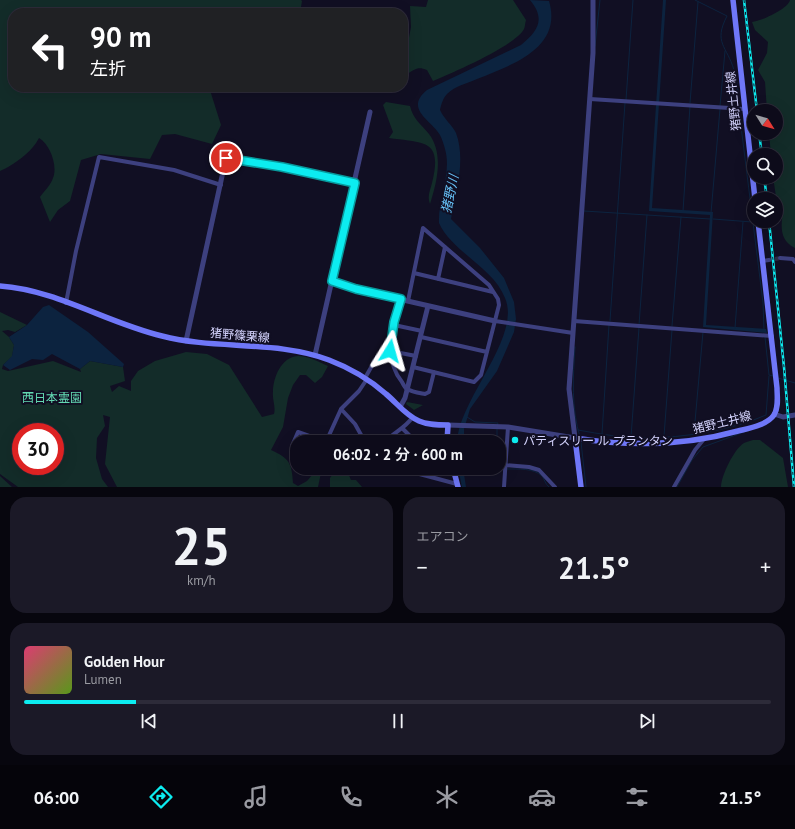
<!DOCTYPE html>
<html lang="ja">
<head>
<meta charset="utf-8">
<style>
	body { margin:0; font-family:"PT Sans","Noto Sans JP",sans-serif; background:#1b1927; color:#f1f3f6; height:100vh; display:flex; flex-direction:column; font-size:15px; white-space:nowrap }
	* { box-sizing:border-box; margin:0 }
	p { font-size:13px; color:#9a9ba2 }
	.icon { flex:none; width:22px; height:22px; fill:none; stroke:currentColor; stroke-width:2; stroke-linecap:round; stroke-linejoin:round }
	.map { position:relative; height:487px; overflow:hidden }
	.drawer { display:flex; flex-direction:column; gap:10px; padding:10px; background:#07060e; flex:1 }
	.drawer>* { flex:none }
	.banner { position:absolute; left:8px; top:8px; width:400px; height:84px; border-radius:16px; box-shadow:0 4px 16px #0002,0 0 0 1px #2d2b39; background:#202124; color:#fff; overflow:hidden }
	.needle { width:26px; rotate:127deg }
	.buttons { position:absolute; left:747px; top:104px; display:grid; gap:8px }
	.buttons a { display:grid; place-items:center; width:36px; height:36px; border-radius:50%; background:#0d0b1a; box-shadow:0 4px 16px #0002,0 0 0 1px #2d2b39; font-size:20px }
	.speed { position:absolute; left:12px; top:423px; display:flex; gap:8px; font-size:20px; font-weight:700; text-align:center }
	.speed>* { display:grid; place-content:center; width:52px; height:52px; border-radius:50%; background:#0d0b1a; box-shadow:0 4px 16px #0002,0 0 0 1px #2d2b39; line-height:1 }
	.speed .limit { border:6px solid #d22; background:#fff; color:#111 }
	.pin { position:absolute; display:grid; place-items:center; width:34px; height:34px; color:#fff; margin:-17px; border:2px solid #fff; border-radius:50%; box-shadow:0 1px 4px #0007 }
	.me { position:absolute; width:44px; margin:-22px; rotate:8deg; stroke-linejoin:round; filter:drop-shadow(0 0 3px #0008) }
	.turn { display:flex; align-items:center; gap:14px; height:84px; padding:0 16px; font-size:18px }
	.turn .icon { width:52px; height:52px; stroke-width:2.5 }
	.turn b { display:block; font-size:28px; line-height:34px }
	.big { font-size:30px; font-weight:600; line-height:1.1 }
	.drawer .tile { flex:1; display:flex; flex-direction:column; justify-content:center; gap:6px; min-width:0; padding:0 14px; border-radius:16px; background:#1b1927 }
	.drawer .dial { align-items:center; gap:0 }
	.dial b { font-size:52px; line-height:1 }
	.song { display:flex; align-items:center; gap:12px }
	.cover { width:48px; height:48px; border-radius:6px; background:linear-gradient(135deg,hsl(340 70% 55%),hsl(90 70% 35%)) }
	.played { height:4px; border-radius:2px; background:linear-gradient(90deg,#0cecf0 15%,#2d2b39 15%) }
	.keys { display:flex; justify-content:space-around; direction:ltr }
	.heat { display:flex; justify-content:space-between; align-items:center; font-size:22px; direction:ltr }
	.drawer .tiles { flex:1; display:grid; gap:10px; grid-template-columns:1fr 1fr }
	.tile:last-child { grid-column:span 2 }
	.trip { position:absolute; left:290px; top:435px; width:216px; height:40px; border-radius:16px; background:#0d0b1a; box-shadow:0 4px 16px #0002,0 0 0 1px #2d2b39; font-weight:600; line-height:40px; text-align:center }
	.menu { display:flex; height:64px; justify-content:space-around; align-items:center; background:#05040a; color:#9a9ba2 }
	.menu .icon { width:28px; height:28px }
	.menu .current { color:#0cecf0 }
	.menu b { font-size:18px; color:#f1f3f6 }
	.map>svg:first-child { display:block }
</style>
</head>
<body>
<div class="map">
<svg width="795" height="487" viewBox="0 0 795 487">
	<rect width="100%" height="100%" fill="#110f23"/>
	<!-- green -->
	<path fill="#132c29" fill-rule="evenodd" d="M0 0H301L302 1 300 13H13V87H209L221 125 212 144 175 134 162 135 150 159 101 154 81 160 70 201 58 210 50 222 40 197C44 191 51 185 53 178 58 166 50 144 39 138 32 152 14 165 0 171Z
		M428 0H513L526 20C525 23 525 27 524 29 515 46 452 73 433 81L427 70C418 66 415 69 407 74L403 72V55L407 48 411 27 410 6 426 7Z
		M790 0H795V248C779 240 781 226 783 210L777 203 773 177H776V155H771L769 133H776V111H767L765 82 758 70 767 53 768 42 755 30 752 22C762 21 789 8 790 0Z
		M386 102 410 106C413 119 421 124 429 134 444 154 437 182 430 204 427 196 430 191 432 183 443 139 424 143 389 138L393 132 383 105Z
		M0 312 27 325 15 332 8 330 2 331 9 337 14 345 12 357 3 365 2 369 8 371 53 361 81 372 80 369 90 361 123 367 125 381 110 386 112 392 119 386 131 391V381L138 371 155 361 186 352 207 354 229 365 262 417 274 414C276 407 272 399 273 392 273 378 281 357 298 356 308 356 319 362 328 366L322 377 315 383 306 375H300L293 385 288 398 283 427 271 450C289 458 292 463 293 483L298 486 307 481 318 468H322L318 487H117L105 464 110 417 103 415 105 426 97 438 96 458 102 479 108 487H18L0 474ZM21 432H55V466H21Z
		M407 402 423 405 414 410 406 404Z
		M753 440H760L783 458 788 487H721C721 476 734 449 744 443 746 442 750 441 753 440Z
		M337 468H349L348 473 351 480H356L362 487H330V478Z
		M0 476 12 487H0Z"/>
	<!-- water -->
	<path fill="#0c233f" d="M530 0 549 1C563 48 512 65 477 79 468 83 455 86 447 94 443 98 441 105 440 110 444 119 452 125 456 133 466 160 456 192 451 219L480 248 504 278 514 302 516 319 514 332 497 371 470 409 464 429V442H457C459 399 522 337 505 298 493 267 452 252 439 223 438 199 452 173 445 149 444 145 442 139 440 135 431 120 404 109 427 90L521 45C538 31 546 19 530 0Z
		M663 0H666L652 208 713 212 706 325 766 329 767 333 703 327 710 215 649 211Z
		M49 305 88 332 124 364 123 367 90 361 80 369 52 354 43 360 32 359 10 370 3 365 12 356 14 345 9 337 27 325 43 307Z
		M458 468H463L466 487H462Z"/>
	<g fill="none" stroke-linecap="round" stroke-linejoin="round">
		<!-- stream -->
		<path stroke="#0c233f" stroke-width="1" d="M695 0 727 16C713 43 727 46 734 70 738 82 738 95 739 107
			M595 46 600 0
			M626 100 633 0
			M690 103 698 2
			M720 106 725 51
			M739 110 763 303 764 330
			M584 211 710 219
			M683 211 690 106
			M711 213 720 109
			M713 219 752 222
			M610 321 625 103
			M639 325 647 215
			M672 326 681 217
			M735 328 743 222
			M765 337 769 375 773 376
			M575 347C573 377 571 408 580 437
			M778 378 795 383
			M467 417 475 422 498 423 497 426
			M497 429V442
			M578 430C600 434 623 438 646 438 682 438 733 430 766 415L769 376
			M694 433 703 332
			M602 434 609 325
			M664 436 672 330
			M631 437 639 328
			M581 442 586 487
			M499 454 503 466
			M507 469C518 469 534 468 542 476 545 480 545 484 549 487
			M677 487 692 460 703 447 747 431"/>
		<!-- minor-tunnel -->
		<path stroke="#2e2c44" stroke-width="4" stroke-dasharray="4 2" stroke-linecap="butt" d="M769 260 780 258"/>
		<!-- minor -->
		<path stroke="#3d407f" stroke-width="4" d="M590 99 745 109
			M780 258 793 259 795 262
			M762 261 769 260
			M414 273 493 292
			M438 279 445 247
			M401 299C393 326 382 357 402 382 403 384 405 388 407 389 412 392 420 393 425 394L429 392 434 372
			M408 301 423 228 489 285 498 299 499 305 481 375 474 382 413 367
			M66 303 76 251 99 157 174 170 221 185
			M495 321 573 333
			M574 321 772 336
			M394 325 422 331
			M421 337 487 352
			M390 351 416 356
			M365 378 377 357
			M403 429 416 442
			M326 442 341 409
			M365 442 355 424 341 409 359 391 367 379
			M385 442C394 432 404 429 412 418
			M292 446 298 432 326 442
			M505 465 529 467 539 470 555 487
			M397 468 457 484
			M504 487 508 427
			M674 487 695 450 704 439"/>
		<!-- tertiary -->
		<path stroke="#3d407f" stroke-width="5" d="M332 281 355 289 495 321
			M186 341 226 158 282 167 355 183
			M315 355 370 112
			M400 407 405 398 428 306
			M774 414 783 417 795 415
			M448 425 508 427 575 438 569 389 593 53V0"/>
		<!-- secondary -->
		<path stroke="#6f77f8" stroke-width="5.5" d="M733 0 755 199
			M0 286C57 290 107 323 162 336 216 350 276 340 329 360 350 368 369 379 386 394 397 403 405 415 419 421 428 425 438 425 448 425L447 442
			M453 468 458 487
			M581 487 575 438C631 447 684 446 738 431 750 428 767 425 774 415 779 407 777 396 777 388L758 221"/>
		<!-- rail casing -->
		<g stroke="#0cecf0" stroke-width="2.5">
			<path id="rail" d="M744 0 757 111
				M759 133 762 155
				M764 177 767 199
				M769 221 784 367 794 487"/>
		</g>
		<!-- rail -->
		<use href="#rail" stroke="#110f23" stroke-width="1" stroke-dasharray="3" stroke-linecap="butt"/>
	</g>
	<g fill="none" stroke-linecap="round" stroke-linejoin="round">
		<!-- route casing -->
		<g stroke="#08999c" stroke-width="10">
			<path id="route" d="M226 158 282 167 355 183 332 281 356 289 401 299 394 322 390 351"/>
		</g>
		<!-- route -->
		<use href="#route" stroke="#0cecf0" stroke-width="7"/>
	</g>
	<!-- markers -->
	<circle fill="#0cecf0" stroke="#110f23" stroke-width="1.5" cx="515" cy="440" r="4"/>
	<g text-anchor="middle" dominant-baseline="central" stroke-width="4" stroke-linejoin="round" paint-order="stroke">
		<!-- street labels -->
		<g font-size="12" fill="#d4d3fd" stroke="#110f23">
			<text transform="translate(733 101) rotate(-96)">猪野土井線</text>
			<text transform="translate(240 335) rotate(5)">猪野篠栗線</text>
			<text transform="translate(722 422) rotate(-14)">猪野土井線</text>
		</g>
		<!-- park labels -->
		<g font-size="12" fill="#63d9b2" stroke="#110f23">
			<text x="52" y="397">西日本霊園</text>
		</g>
		<!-- poi labels -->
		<g font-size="12" fill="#d4d3fd" stroke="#110f23" text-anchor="start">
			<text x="523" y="440">パティスリー ル プランタン</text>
		</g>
		<!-- water labels -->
		<g font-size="13" font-style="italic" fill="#66c1f7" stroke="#110f23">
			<text transform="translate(450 194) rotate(-78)">猪野川</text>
		</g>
	</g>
</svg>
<div class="buttons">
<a><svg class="needle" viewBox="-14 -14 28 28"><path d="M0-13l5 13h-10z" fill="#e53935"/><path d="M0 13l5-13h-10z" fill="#9a9ba2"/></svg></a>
<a><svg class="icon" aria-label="search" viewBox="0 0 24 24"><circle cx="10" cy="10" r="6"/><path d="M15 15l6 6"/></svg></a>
<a><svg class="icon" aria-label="layers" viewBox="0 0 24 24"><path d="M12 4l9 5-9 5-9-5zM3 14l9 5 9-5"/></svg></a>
</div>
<div class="speed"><div class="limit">30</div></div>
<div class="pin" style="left:226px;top:158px;background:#d93025"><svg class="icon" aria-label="arrive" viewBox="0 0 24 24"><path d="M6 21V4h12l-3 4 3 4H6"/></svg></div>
<svg class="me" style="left:390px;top:351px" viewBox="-20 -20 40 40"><path d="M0-17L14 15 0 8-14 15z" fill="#0cecf0" stroke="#fff" stroke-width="4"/></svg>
<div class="trip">06:02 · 2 分 · 600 m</div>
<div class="banner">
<div class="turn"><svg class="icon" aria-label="left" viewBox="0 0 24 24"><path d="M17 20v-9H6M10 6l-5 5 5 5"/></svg><div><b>90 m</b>左折</div></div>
</div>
</div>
<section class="drawer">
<div class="tiles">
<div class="tile dial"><b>25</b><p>km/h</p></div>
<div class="tile"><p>エアコン</p>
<div class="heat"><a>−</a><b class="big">21.5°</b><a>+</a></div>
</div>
<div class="tile">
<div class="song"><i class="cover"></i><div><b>Golden Hour</b><p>Lumen</p></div></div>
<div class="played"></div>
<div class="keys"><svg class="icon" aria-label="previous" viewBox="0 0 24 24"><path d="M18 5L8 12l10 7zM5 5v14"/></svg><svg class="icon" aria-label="pause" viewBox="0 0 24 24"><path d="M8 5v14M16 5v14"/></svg><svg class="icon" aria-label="next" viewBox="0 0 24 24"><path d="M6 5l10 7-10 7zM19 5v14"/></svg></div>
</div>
</div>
</section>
<nav class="menu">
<b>06:00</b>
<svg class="icon current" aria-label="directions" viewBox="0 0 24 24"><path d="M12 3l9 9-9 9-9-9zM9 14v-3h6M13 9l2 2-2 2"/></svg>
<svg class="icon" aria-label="music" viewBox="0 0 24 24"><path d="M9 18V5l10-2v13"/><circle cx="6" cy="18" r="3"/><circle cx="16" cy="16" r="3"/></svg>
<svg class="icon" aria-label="phone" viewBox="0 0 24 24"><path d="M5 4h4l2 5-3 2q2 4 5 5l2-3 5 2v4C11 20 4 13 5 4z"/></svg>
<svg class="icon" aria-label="climate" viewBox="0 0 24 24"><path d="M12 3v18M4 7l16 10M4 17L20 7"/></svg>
<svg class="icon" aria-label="car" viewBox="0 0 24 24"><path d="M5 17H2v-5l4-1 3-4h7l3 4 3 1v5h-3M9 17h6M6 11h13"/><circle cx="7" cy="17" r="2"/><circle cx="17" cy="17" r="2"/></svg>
<svg class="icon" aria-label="filters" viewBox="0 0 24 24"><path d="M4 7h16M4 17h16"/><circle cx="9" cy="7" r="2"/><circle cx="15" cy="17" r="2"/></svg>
<b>21.5°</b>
</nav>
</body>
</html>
